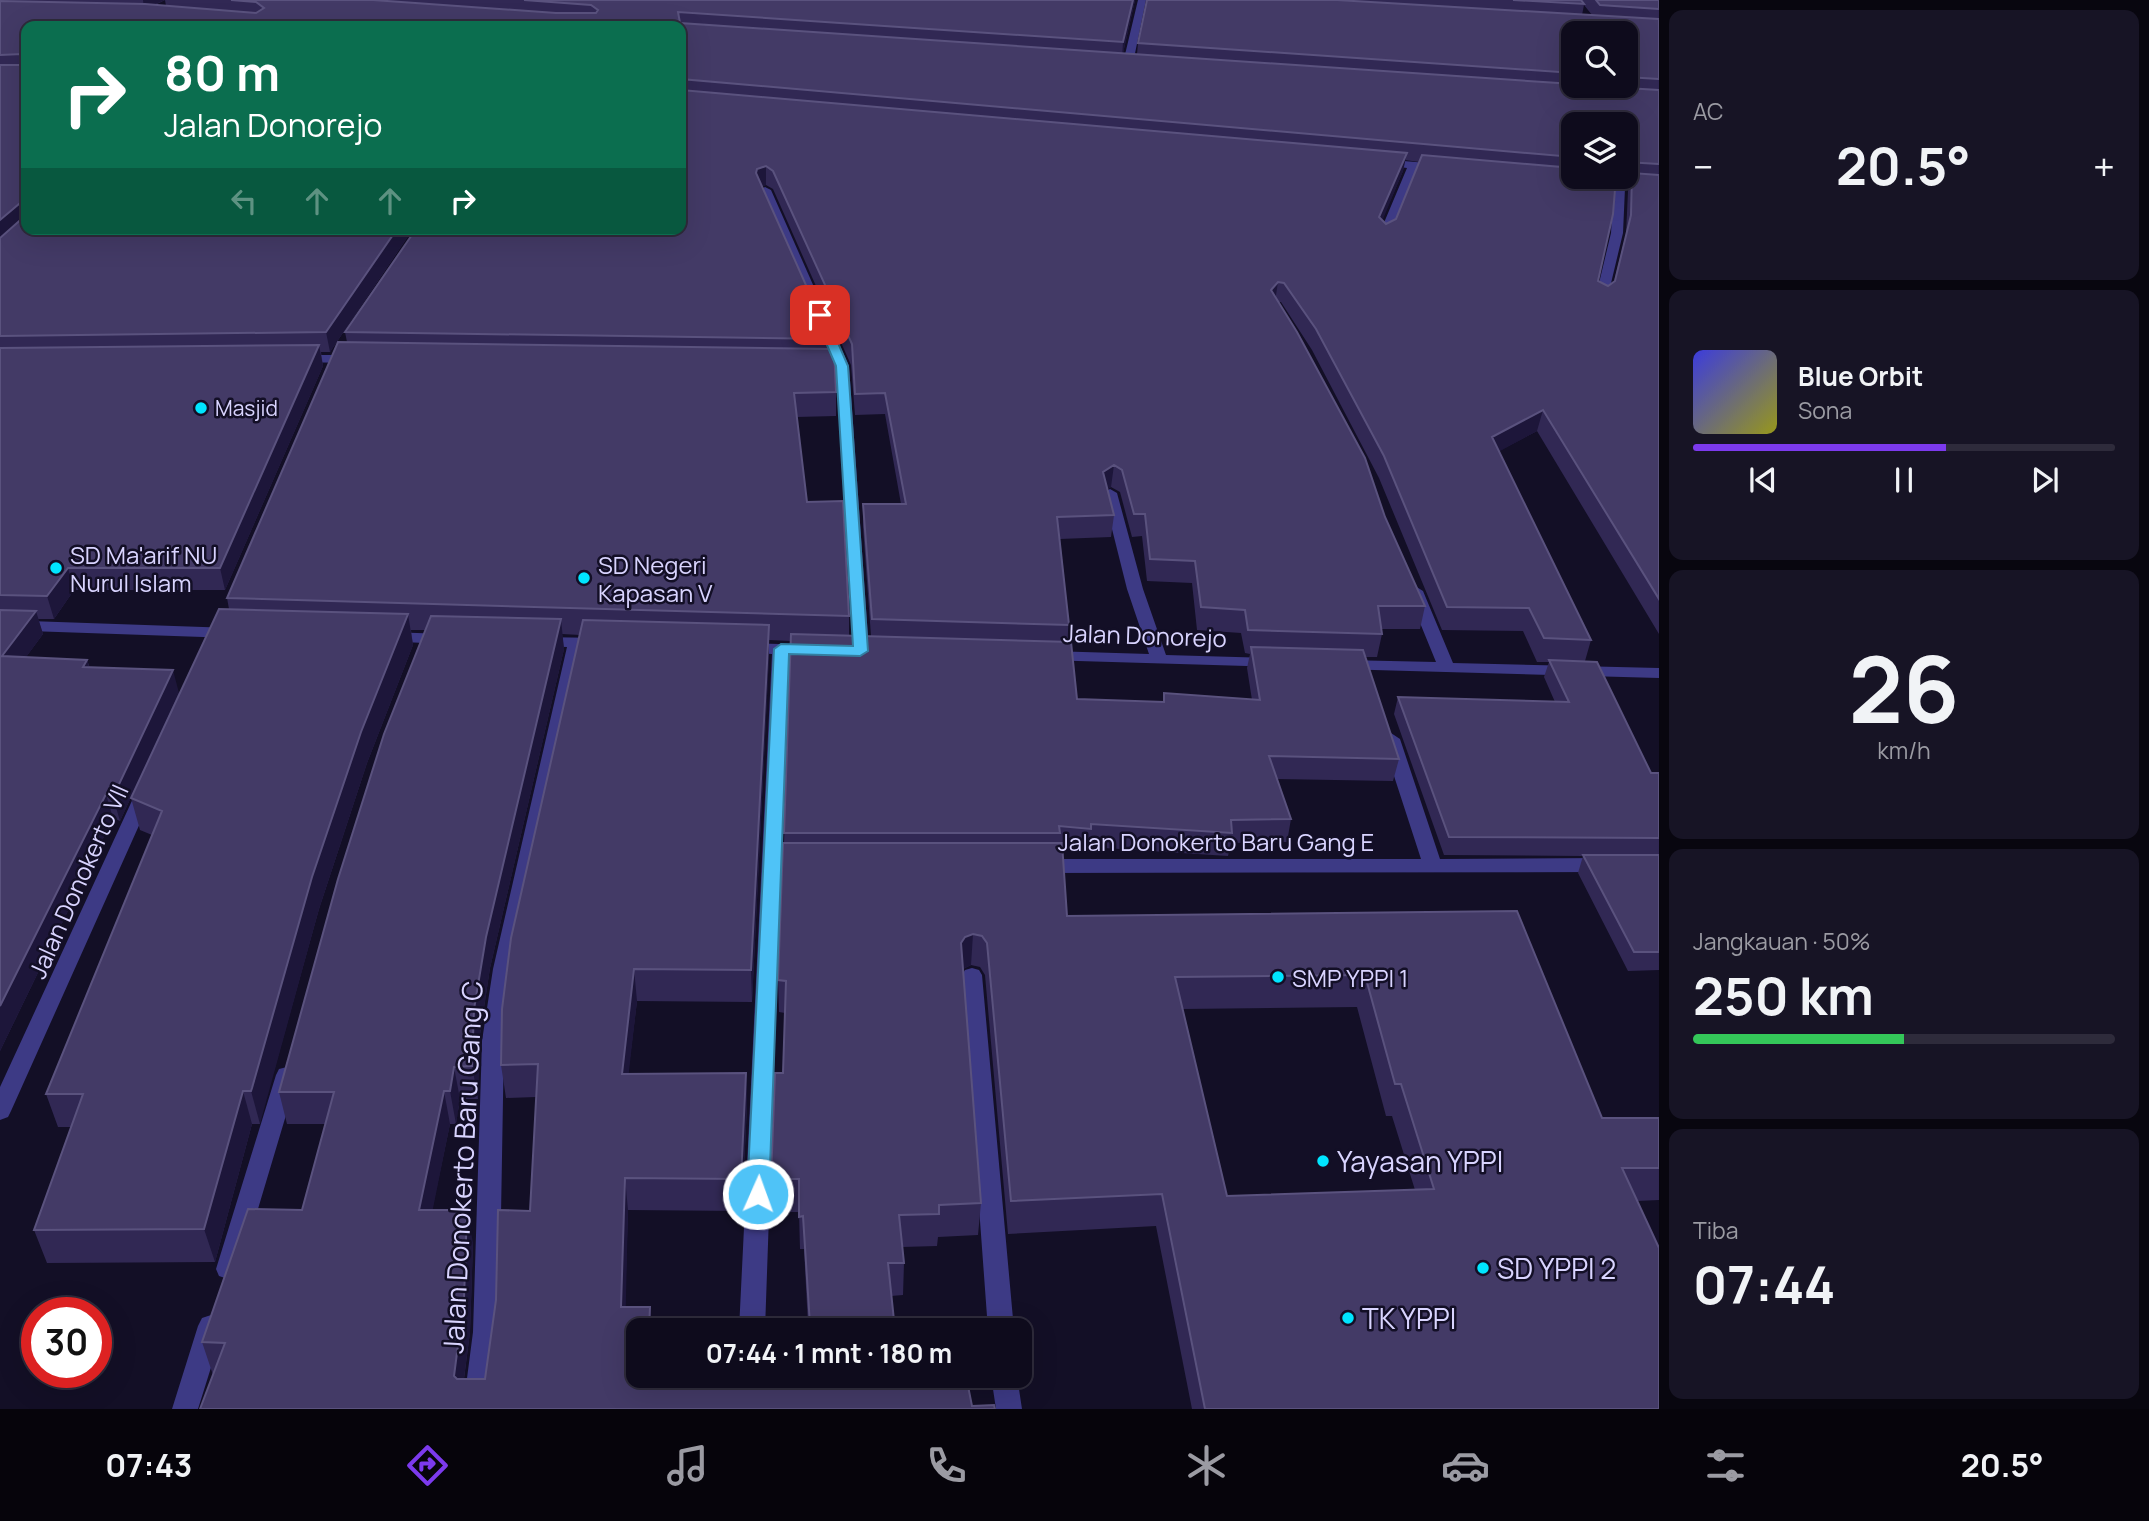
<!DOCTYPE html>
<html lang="id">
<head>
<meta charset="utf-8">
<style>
	body { margin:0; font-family:Manrope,sans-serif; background:#171425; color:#f1f3f6; height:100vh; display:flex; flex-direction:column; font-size:26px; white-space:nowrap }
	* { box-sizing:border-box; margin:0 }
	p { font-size:23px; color:#9b9ba3 }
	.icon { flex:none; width:38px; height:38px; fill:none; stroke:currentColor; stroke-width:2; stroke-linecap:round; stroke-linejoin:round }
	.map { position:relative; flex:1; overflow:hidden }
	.panel { display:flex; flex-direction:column; gap:10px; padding:10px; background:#08060f; width:490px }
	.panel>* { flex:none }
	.hud { position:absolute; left:21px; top:21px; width:665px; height:214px; border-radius:14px; box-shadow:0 7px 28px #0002,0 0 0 2px #2e2b3b; background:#0b6e4f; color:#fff; overflow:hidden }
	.tools { position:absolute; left:1561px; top:21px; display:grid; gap:14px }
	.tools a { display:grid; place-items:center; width:77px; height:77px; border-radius:14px; background:#0e0b1c; box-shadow:0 7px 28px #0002,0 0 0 2px #2e2b3b; font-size:35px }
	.speed { position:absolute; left:21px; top:1297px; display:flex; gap:14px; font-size:35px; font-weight:700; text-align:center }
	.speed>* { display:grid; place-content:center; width:91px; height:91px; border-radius:50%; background:#0e0b1c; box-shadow:0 7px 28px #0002,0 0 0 2px #2e2b3b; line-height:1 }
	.speed .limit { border:10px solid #d22; background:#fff; color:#111 }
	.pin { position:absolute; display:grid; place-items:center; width:60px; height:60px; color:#fff; margin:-30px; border-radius:14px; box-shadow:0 4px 10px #0006 }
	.me { position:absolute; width:77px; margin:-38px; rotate:2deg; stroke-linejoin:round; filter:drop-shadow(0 0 5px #0008) }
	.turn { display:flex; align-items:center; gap:24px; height:147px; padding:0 28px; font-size:32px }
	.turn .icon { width:91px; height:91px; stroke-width:2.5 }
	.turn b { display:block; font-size:49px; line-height:60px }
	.lanes { display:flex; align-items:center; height:66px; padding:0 28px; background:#0003; justify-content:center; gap:35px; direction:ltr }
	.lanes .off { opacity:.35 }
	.big { font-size:52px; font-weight:700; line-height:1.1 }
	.panel .card { flex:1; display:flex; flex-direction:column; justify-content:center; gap:10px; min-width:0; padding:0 24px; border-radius:14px; background:#171425 }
	.panel .dial { align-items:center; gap:0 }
	.dial b { font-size:91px; line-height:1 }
	.song { display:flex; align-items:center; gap:21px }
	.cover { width:84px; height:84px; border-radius:10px; background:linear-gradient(135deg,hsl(240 70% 55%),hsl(60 70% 35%)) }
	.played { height:7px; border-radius:4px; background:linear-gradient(90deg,#7c3aed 60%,#2e2b3b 60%) }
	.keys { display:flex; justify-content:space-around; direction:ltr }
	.heat { display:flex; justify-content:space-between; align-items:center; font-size:38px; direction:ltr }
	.charge { height:10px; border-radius:5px; background:linear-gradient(90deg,#34c759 50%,#2e2b3b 0) }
	.trip { position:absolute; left:626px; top:1318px; width:406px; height:70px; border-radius:14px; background:#0e0b1c; box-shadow:0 7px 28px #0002,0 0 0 2px #2e2b3b; font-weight:700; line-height:70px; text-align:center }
	.tab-bar { display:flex; height:112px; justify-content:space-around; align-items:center; background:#06040b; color:#9b9ba3 }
	.tab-bar .icon { width:49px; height:49px }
	.tab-bar .selected { color:#7c3aed }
	.tab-bar b { font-size:32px; color:#f1f3f6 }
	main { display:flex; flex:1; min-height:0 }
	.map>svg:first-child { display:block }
</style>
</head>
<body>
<main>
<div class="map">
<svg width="1659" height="1409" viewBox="0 0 1659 1409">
	<rect width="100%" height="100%" fill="#130f26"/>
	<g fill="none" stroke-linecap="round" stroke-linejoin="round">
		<!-- minor -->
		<path fill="#3d3a85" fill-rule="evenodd" d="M1138 0H1146L1133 63 1128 66 1123 63Z
			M1380 159 1439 164 1444 167 1439 170 1418 169 1390 237 1384 241 1378 237 1407 168 1376 164V160Z
			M1593 178 1659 185V191L1625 188 1623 233 1607 300 1601 304 1595 300 1611 233 1614 187 1589 183 1587 181Z
			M765 187 771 190 849 366 869 651 861 656 853 651 836 370 812 369 805 365 812 361 833 362 759 190Z
			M297 355H353L360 359 353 363 292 362 290 359Z
			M1110 489 1117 493 1143 589 1166 655 1271 658 1277 659 1279 663 1277 667 1044 660 1042 656 1044 652 1050 651 1149 654 1127 589 1103 493Z
			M1415 586 1423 591 1453 663 1659 668V678L1338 669 1335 665 1344 660 1436 662 1407 591Z
			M0 620 232 628 240 633 232 638 0 630Z
			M389 632 445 634 453 639 445 644 383 641 381 637 383 633Z
			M539 637 602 638 610 643 602 648H583L513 969 504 1041 499 1332 489 1409H463L473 1332 482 1041 493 969 567 647 533 646 531 642Z
			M746 643 812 645 820 650 812 655 789 654 782 859 812 861 815 866 812 871 781 873 765 1330H739L772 654 740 652 738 648 740 644Z
			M1391 733 1400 739 1440 859 1603 858 1610 860 1613 865 1610 870 1603 872 1040 873 1033 871 1030 866 1033 861 1040 859H1421L1382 739Z
			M145 786 154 792 11 1111 8 1117 0 1120V1087L136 792Z
			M972 968 979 970 982 975 1014 1330H988L962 975 965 970Z
			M287 1067 295 1069 298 1075 240 1269 237 1276 228 1279 219 1276 216 1269 276 1075 279 1069Z
			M211 1315 220 1318 224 1326 198 1409H172L198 1326 202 1318Z
			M737 1376H763L761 1409H735Z
			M991 1376H1017L1022 1409H996Z"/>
	</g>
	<!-- wall -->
	<path fill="#312854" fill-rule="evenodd" d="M0 0H1135L1123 53 1137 54 1138 43 1147 0H1659V634L1537 431 1499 451 1591 640 1585 661 1651 773H1659V970L1628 971 1578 873 1583 856 1444 855 1394 714 1398 697 1555 702 1544 677 1549 662H1537L1523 631 1442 630 1379 478 1312 350 1281 302H1279L1385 517 1425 606 1420 629H1381L1382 634 1377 657H1365L1399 759 1393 781 1277 779 1291 819 1287 842 1231 843 1228 856 1089 847V852L1062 849 1067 916 1517 911 1602 1118H1659V1200L1637 1201 1659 1409H1192L1156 1226 1008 1234 985 975 980 967 971 965 963 969 981 1203 978 1235 938 1237 937 1246 902 1247 904 1263 903 1295 891 1296 895 1330H639L735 1376V1378L995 1409 213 1375 202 1342 302 1210 325 1124H287L279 1092 426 630H411L413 645 367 763 319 909 260 1121V1124H252L215 1262 47 1263 34 1230 71 1127H58L46 1094 152 835 140 830 131 798 229 609 227 598 347 342 345 332 681 229V26H26V229H413L330 352H321L323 366 225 590H74L54 619H38L43 634 26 657 87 660 90 668 179 693 120 821 113 818 0 1051ZM165 0 166 6 155 5ZM1584 5 1592 15H1582ZM1573 33H1626V86H1573ZM1573 124H1626V177H1573ZM1405 160 1419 162 1396 219 1386 224 1382 220 1403 171ZM1615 179 1630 180 1628 191 1626 234 1614 281 1608 286 1598 281ZM766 185 773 189 851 365 855 415 885 414 901 504H863V527L871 636 849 635V616L807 502 796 417 836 416V392L830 349V339L762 186ZM1111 487 1120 492 1132 537 1142 536 1147 581 1192 583 1197 630 1241 633 1245 653 1250 654 1247 668 1252 700 1164 693 1163 702 1077 699 1068 641 1069 625 1060 539 1111 537 1114 515 1107 489ZM562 634 580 635 501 1065 506 1098 536 1097 530 1211 485 1379H464L470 1332 473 1243 432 1210 450 1124H456L460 1099H478L479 1041 490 968 564 649ZM769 640 791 641 784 843 778 980 779 1012 785 1013 783 1073 771 1179 772 1212H799L800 1249H804L808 1325 652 1329 650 1307H625L628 1210 742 1211 747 1105 746 1073 628 1074 637 1001 752 1002 769 655ZM1357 1007 1386 1116H1392L1415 1190 1227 1196 1182 1009Z"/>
	<!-- shaded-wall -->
	<path fill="#1d163a" d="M143 0H165L144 9Z
		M1133 0H1135L1122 58 1123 42Z
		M1407 153 1403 171 1376 236 1379 217Z
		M766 166V185L758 188 756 173 757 169Z
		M19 204 24 223 0 244V220Z
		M397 229H413L330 352 326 332Z
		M1278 282 1275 302 1271 290Z
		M319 345 323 366 225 590 220 568Z
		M1543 410 1537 431 1487 458 1492 437Z
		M1114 465 1111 487 1100 494 1103 472Z
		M68 568 74 590 54 619 47 596Z
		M36 611 43 634 10 679 2 656Z
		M408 614 413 645 367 763 319 909 260 1124 251 1091 312 877 361 732Z
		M561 619 564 649 490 968 479 1041 478 1099 472 1066 474 1009 486 937Z
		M769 625V655L752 1002 751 970Z
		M87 660 94 683 83 667Z
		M173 670 179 693 120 821 113 797Z
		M106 794 113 818 0 1051V1006Z
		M973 934 971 965 963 969 961 943 965 937Z
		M634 969 637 1001 625 1106 622 1074Z
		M454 1067 460 1099 456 1124 450 1091Z
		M746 1073 747 1105 742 1211 741 1179Z
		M243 1091 252 1124 215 1262 204 1229Z
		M444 1091 450 1124 426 1243 419 1210Z
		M625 1178 628 1210 625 1340 621 1307Z
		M467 1210 473 1243 470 1332 460 1409 454 1376Z
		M650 1307 652 1330H649Z"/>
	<!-- building -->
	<path fill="#433a66" stroke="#5a527e" stroke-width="2" fill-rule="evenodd" d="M231 0H373L556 13H596L598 10 591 5 524 0H1133L1123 42 678 12 680 23 1573 84V86H1593L1659 90V164L1626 162V124H1573V157L681 79V26H26V207L19 204 0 220V65H22L24 56 22 54 0 55V1L145 4 256 13 264 8 256 2Z
		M1147 0H1337L1659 19V79L1626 77V33H1573V73L1138 43Z
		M1513 0H1581L1584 4Z
		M1596 0H1659V9L1600 5Z
		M681 90 1407 153 1379 217 1386 224 1396 219 1422 155 1573 168V177H1616L1613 214 1598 281 1608 286 1615 281 1631 215 1632 173 1659 175V599L1543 410 1492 437 1591 640 1544 638 1529 608 1447 607 1384 456 1316 329 1284 283 1278 282 1271 290 1297 332 1365 458 1385 517 1425 606H1378L1382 634 1248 630 1245 610 1201 607 1195 561 1150 559 1145 514H1134L1122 470 1114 465 1103 472 1114 515 1057 517 1069 625 872 619 863 504H906L885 393 855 394 852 344 773 171 766 166 757 169 756 173 830 339 345 332 416 229H681Z
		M26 215V229H397L326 332 0 336V238Z
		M338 342 834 349 836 392 794 393 807 502 843 501 849 616 227 598Z
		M319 345 220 568H68L47 596 0 595V348Z
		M219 609 408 614 361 732 312 877 252 1088 251 1091H243L204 1229 34 1230 83 1094H46L162 811 131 798Z
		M0 610 36 611 2 656 87 660 83 667 173 670 113 797 106 794 0 1006Z
		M431 616 561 619 486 937 474 1009 472 1066 454 1067 450 1091H444L419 1210H467L464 1299 454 1376 457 1379H485L496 1300 498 1210 530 1211 538 1064 501 1065 502 1009 511 938 583 620 769 625 751 970 634 969 622 1074 746 1073 741 1179 625 1178 621 1307H650L649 1329 810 1325 803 1216 799 1217V1179H771L775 1073H783L786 981 778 980 783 843H1062L1067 916 1517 911 1602 1118H1659V1168H1622L1659 1248V1409H1205L1162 1194 1011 1201 987 943 982 936 973 934 965 937 961 943 981 1203 939 1205V1214L899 1215 904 1263H888L895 1330H639V1376H732L731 1378 762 1379V1376H966L972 1406 994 1405 995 1409H200L225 1343 202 1342 248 1209 302 1210 334 1092H279L338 879 384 734ZM1365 975 1395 1084H1401L1434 1189 1227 1196 1175 977Z
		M791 634 1071 642 1077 699 1164 702V693L1260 700 1251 647 1363 650 1399 759 1269 756 1291 819 1231 820 1232 833 1091 824V829L1059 826 1060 833H784Z
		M1549 660 1597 662 1651 773H1659V838L1449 837 1398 697 1569 702Z
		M1583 855H1659V952H1634Z"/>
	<!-- route -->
	<path fill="#4fc3f7" stroke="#337fa1" stroke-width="2" d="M820 312 826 315 848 366 868 651 860 656 789 654 769 1194 765 1200 758 1202 750 1200 747 1194 774 649 781 644 853 646 836 366 814 315Z"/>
	<!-- markers -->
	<g fill="#00e5ff" stroke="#130f26" stroke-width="2.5">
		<circle cx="201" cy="408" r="7"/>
		<circle cx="56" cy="568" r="7"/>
		<circle cx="584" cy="578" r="7"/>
		<circle cx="1278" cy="977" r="7"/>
		<circle cx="1323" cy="1161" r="7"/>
		<circle cx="1483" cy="1268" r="7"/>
		<circle cx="1348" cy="1318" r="7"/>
	</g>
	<g text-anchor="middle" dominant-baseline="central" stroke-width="5" stroke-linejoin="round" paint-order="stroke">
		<!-- far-poi labels -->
		<g font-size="21" fill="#d9d4ff" stroke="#130f26" text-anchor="start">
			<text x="215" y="408">Masjid</text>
		</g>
		<!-- poi labels -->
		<g font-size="24" fill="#d9d4ff" stroke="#130f26" text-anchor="start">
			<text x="70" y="554">SD Ma'arif NU<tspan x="70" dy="28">Nurul Islam</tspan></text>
			<text x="598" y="564">SD Negeri<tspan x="598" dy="28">Kapasan V</tspan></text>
			<text x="1292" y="977">SMP YPPI 1</text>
		</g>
		<!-- street labels -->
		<g font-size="24" fill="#d9d4ff" stroke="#130f26">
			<text transform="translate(1145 635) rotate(2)">Jalan Donorejo</text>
			<text x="1216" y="841">Jalan Donokerto Baru Gang E</text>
			<text transform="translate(78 881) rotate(-66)">Jalan Donokerto VII</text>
		</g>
		<!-- near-poi labels -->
		<g font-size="28" fill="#d9d4ff" stroke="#130f26" text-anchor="start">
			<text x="1337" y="1161">Yayasan YPPI</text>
			<text x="1497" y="1268">SD YPPI 2</text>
			<text x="1362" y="1318">TK YPPI</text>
		</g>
		<!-- near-street labels -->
		<g font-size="28" fill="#d9d4ff" stroke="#130f26">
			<text transform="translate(462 1167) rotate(-87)">Jalan Donokerto Baru Gang C</text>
		</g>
	</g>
</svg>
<div class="tools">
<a><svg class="icon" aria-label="search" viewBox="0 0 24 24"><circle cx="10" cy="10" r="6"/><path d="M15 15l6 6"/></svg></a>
<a><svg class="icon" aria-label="layers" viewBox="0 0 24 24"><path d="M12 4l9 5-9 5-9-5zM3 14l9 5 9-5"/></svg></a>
</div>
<div class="speed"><div class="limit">30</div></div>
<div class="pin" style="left:820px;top:315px;background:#d93025"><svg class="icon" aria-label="arrive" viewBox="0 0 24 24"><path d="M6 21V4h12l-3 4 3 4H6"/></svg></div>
<svg class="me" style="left:758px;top:1194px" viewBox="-20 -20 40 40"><circle r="17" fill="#4fc3f7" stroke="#fff" stroke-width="3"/><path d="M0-11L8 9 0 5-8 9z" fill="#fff"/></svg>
<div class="trip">07:44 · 1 mnt · 180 m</div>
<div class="hud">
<div class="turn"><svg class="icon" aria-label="right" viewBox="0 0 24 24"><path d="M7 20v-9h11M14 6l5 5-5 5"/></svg><div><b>80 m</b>Jalan Donorejo</div></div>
<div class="lanes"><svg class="icon off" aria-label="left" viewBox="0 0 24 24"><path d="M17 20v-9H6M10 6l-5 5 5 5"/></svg><svg class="icon off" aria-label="ahead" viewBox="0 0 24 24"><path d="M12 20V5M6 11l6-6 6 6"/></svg><svg class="icon off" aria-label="ahead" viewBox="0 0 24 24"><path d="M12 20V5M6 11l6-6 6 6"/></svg><svg class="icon" aria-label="right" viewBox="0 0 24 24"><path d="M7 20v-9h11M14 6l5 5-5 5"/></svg></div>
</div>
</div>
<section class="panel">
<div class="card"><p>AC</p>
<div class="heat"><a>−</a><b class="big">20.5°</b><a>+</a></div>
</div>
<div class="card">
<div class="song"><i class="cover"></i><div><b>Blue Orbit</b><p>Sona</p></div></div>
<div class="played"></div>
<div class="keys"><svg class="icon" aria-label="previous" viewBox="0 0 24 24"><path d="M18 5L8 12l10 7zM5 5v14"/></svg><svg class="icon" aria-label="pause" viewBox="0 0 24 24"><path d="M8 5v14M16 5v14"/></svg><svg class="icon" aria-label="next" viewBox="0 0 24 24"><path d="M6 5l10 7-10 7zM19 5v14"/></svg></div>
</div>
<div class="card dial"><b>26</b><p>km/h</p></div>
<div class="card"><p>Jangkauan · 50%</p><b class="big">250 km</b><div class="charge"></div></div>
<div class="card"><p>Tiba</p><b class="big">07:44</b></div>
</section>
</main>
<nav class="tab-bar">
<b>07:43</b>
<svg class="icon selected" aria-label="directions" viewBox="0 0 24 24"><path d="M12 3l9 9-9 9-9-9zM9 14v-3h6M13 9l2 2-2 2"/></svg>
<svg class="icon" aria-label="music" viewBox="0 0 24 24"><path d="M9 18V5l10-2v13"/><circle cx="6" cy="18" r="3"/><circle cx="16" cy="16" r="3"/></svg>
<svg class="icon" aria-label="phone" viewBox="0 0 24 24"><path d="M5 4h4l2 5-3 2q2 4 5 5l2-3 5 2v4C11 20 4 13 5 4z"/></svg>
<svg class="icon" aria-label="climate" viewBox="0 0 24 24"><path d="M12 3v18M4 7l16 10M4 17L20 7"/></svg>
<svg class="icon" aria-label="car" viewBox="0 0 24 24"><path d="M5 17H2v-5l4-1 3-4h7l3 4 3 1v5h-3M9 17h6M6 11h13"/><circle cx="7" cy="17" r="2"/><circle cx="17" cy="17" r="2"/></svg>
<svg class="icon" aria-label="filters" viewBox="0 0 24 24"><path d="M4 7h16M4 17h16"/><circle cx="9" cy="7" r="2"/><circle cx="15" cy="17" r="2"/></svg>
<b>20.5°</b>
</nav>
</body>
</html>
